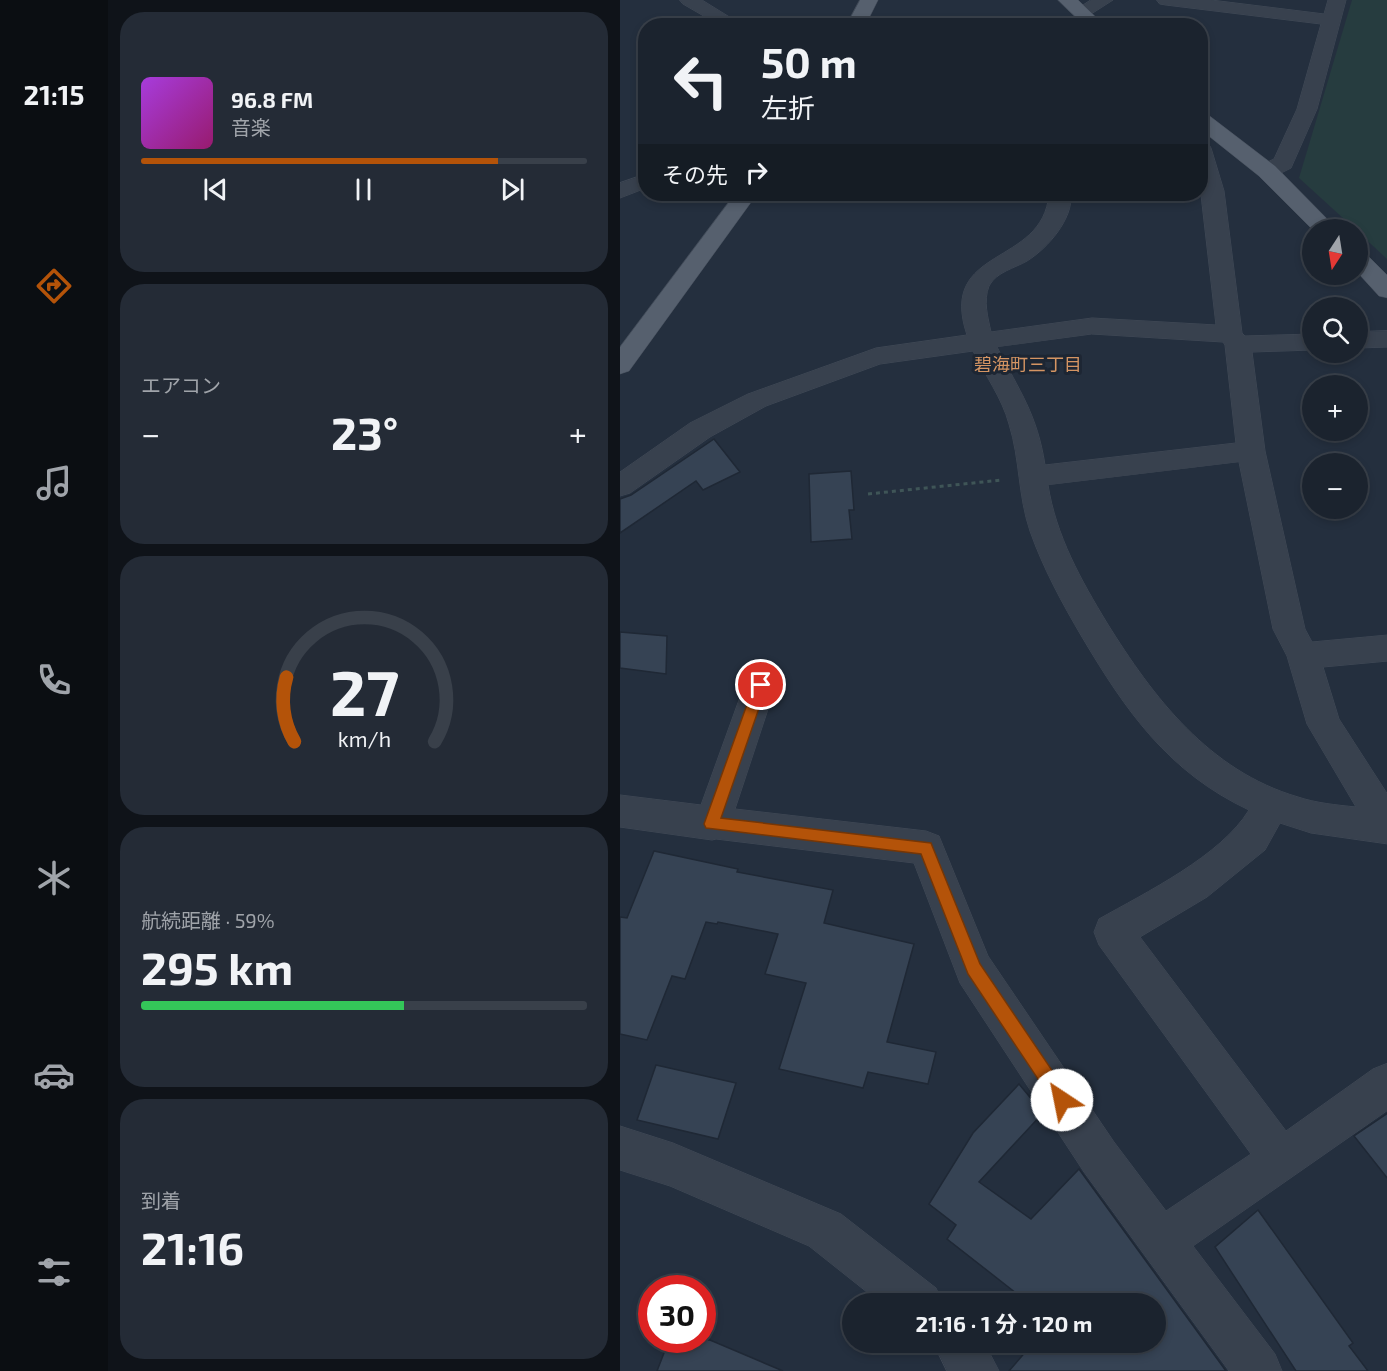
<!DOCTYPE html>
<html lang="ja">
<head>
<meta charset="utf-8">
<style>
	body { margin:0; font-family:"Exo 2","Noto Sans JP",sans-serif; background:#242b36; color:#f1f3f6; height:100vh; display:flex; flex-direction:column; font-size:22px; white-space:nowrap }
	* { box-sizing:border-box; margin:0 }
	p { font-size:20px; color:#a0a4aa }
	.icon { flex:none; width:33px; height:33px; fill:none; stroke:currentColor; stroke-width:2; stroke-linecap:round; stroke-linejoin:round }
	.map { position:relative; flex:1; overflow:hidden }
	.side { display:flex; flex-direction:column; gap:12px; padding:12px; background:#0f1319; width:512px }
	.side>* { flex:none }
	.banner { position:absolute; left:18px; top:18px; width:570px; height:183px; border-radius:24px; box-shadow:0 3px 9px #0003,0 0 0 2px #39404a; background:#1b232e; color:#f1f3f6; overflow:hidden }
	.needle { width:39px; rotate:192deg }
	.buttons { position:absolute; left:682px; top:219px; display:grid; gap:12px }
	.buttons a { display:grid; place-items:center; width:66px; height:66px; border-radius:50%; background:#1b232e; box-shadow:0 3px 9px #0003,0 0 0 2px #39404a; font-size:30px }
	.speed { position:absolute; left:18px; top:1275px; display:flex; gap:12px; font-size:30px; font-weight:700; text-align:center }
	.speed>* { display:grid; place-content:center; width:78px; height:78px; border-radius:50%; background:#1b232e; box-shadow:0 3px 9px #0003,0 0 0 2px #39404a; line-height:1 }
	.speed .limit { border:9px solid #d22; background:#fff; color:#111 }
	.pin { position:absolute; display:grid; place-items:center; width:51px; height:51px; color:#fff; margin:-26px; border:3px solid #fff; border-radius:50%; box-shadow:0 2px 6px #0007 }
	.me { position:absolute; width:66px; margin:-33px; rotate:326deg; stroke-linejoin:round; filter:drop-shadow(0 0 4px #0008) }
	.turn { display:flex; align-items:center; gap:21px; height:126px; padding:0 24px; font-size:27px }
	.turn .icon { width:78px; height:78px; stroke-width:2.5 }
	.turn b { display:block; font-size:42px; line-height:51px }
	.then { display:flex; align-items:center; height:57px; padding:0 24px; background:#0003; gap:12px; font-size:22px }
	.big { font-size:45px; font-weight:700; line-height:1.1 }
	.side .tile { flex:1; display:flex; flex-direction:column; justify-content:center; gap:9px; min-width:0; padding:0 21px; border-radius:24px; background:#242b36 }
	.side .dial { align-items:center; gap:0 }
	.dial svg { height:156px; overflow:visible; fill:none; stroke:#39404a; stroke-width:7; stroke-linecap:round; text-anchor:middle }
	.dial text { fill:#f1f3f6; stroke:none }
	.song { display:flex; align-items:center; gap:18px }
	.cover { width:72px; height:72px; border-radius:9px; background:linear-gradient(135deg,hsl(280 70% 55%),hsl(320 70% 35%)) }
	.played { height:6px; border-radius:3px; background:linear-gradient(90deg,#b45309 80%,#39404a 80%) }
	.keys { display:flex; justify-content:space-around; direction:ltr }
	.heat { display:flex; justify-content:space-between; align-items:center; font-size:33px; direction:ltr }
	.charge { height:9px; border-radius:4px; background:linear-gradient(90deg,#34c759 59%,#39404a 0) }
	.trip { position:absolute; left:222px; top:1293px; width:324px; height:60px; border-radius:30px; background:#1b232e; box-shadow:0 3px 9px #0003,0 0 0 2px #39404a; font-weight:700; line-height:60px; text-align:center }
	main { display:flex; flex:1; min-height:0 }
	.tabs { display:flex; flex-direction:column; width:108px; justify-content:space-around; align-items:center; background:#0b0e12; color:#a0a4aa }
	.tabs .icon { width:42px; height:42px }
	.tabs .selected { color:#b45309 }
	.tabs b { font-size:27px; color:#f1f3f6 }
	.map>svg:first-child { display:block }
</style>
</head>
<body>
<main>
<nav class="tabs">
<b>21:15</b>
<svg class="icon selected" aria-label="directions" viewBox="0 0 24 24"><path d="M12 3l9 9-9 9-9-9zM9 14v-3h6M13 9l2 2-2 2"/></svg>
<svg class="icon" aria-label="music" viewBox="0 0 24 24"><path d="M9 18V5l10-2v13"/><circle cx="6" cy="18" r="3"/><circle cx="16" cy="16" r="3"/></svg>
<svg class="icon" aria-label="phone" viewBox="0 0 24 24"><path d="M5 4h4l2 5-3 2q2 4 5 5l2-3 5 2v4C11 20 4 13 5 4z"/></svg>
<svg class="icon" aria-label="climate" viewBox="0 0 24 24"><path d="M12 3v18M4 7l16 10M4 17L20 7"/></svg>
<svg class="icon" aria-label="car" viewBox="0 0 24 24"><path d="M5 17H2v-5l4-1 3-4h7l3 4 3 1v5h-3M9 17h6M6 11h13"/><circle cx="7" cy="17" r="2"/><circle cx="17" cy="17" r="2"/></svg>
<svg class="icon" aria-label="filters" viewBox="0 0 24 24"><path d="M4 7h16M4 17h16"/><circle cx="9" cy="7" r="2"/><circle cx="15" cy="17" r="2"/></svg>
</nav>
<section class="side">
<div class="tile">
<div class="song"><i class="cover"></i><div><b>96.8 FM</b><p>音楽</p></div></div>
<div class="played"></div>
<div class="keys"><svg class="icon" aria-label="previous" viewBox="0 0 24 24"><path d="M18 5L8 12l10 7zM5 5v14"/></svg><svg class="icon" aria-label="pause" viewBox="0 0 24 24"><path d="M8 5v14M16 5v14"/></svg><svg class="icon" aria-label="next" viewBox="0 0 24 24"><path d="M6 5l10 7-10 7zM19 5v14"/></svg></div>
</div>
<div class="tile"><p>エアコン</p>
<div class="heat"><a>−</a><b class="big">23°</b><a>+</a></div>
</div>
<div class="tile dial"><svg viewBox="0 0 100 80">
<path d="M14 69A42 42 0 1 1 86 69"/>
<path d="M14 69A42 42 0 0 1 10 36" stroke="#b45309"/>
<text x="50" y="56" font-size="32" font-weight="700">27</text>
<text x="50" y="72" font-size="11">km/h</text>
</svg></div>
<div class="tile"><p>航続距離 · 59%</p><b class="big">295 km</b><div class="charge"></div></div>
<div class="tile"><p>到着</p><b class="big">21:16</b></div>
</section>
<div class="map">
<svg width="768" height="1371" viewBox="0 0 768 1371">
	<rect width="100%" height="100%" fill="#242f3e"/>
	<!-- green -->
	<path fill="#263c3f" d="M732 0H767V259L738 232V230L735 229 679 178Z"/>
	<!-- building -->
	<path fill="#364354" stroke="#1f2835" stroke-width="1.5" d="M94 439 120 472 83 490 76 481 0 533V499L11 495Z
		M231 471 234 510H229L232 539 191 542 189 474Z
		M0 632 47 636 46 674 0 668Z
		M34 851 118 869 117 872 213 890 204 923 294 944 267 1042 316 1052 308 1084 248 1072 243 1088 159 1069 186 983 145 974 158 934 98 922 97 924 86 922 65 979 52 976 27 1040 0 1034V917L7 918Z
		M36 1065 116 1083 98 1139 17 1120Z
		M399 1084 423 1113 359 1182 411 1219 459 1169 606 1371H389L414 1342H536V1304H410L327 1239 336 1225 309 1204 353 1133Z
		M768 1113V1179L734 1136Z
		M638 1210 733 1343 729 1346 748 1371H676L595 1247Z
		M49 1340H90L163 1371H37Z"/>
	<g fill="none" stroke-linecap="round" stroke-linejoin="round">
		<!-- minor casing -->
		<g stroke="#414a57" stroke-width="1">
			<path id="minor" d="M60 0H82L124 26H101L63 4Z
				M471 0H493L468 16H456L453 12Z
				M537 0H591L704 14 708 0H726L697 109 671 168 655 176 647 178 639 176 636 171 639 166 654 159 677 109 701 24 546 5 540 4Z
				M580 142 588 143 591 148 604 191 622 333 625 336 693 334V350L632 352 645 451 685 629 692 642 768 635V661L703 667 719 719 768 795V844L691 833 660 823 645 850 587 897 520 937 666 1131 753 1069 768 1063V1110L573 1246 655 1354 662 1371H609L464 1172 340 983 294 863 96 839 92 840 0 827V795L81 805 128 675 140 671 152 675 156 685 115 809 306 831 319 836 368 956 494 1142 546 1211 631 1154 479 945 474 932 479 919C525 893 601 856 629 810 548 772 506 711 462 637 442 603 423 568 410 531 398 496 400 459 389 424 382 398 365 375 353 351L260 364 146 406 90 437 10 493 0 496V472L70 423 128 394 256 348 347 335C317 245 423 268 429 194H451C453 219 428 248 407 261 395 268 376 272 369 286 363 301 368 318 371 332L472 318 596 325 580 186ZM472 334 603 342 605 345 616 443 425 465C417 414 400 392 377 347ZM619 462 653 629 667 656 687 724 736 807C716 805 696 803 678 797 589 771 533 697 487 623 461 580 436 536 428 485Z
				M768 331V347L738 348V332Z
				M0 1126 53 1143 221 1214 316 1288 323 1304H262L189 1246 50 1186 0 1170Z
				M313 1342H364L379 1371H327Z"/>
		</g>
		<!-- tertiary casing -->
		<g stroke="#414a57" stroke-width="1">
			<path id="tertiary" d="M26 174V188L0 198V183Z"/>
		</g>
		<!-- primary casing -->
		<g stroke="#414a57" stroke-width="1">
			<path id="primary" d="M240 0H258L245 26H226Z
				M438 0H458L485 26H465Z
				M580 112 587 114 655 166 718 230H693L639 176 580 129Z
				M115 194H137L9 371 0 374V347Z
				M738 252 746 254 768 276V298L759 296 738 273Z"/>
		</g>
		<!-- path -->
		<path stroke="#3f5557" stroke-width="3" stroke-dasharray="4 4" stroke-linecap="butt" d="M248 494 382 480"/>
		<!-- minor -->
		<use href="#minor" fill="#38414e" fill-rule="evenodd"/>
		<!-- tertiary -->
		<use href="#tertiary" fill="#38414e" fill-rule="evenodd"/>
		<!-- primary -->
		<use href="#primary" fill="#56606e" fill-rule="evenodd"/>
	</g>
	<!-- route -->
	<path fill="#b45309" stroke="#753606" stroke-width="1.5" d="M141 680 145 681 147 685 101 818 311 843 360 964 448 1094 450 1100 448 1106 442 1109 436 1106 348 974 301 854 86 828 84 824 134 685 136 681Z"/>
	<g text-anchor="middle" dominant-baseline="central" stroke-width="6" stroke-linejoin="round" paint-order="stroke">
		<!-- far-neighbourhood labels -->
		<g font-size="18" fill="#d59563" stroke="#1d2633">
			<text x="408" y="364">碧海町三丁目</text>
		</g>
	</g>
</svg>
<div class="buttons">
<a><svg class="needle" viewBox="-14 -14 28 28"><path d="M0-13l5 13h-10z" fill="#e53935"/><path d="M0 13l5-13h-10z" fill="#a0a4aa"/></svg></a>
<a><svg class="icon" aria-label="search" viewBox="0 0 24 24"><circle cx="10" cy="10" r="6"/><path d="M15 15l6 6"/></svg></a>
<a>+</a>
<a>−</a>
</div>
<div class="speed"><div class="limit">30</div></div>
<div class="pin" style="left:141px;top:685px;background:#d93025"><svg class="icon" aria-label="arrive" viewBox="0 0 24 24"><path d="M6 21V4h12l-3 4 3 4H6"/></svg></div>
<svg class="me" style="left:442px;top:1100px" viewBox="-20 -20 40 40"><circle r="19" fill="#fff"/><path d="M0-13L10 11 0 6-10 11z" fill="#b45309"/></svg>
<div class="trip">21:16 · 1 分 · 120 m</div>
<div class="banner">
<div class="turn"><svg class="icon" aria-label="left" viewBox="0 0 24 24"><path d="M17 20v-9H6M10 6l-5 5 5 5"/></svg><div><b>50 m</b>左折</div></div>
<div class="then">その先<svg class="icon" aria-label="right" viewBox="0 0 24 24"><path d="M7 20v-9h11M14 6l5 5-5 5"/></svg></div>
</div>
</div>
</main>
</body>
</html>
